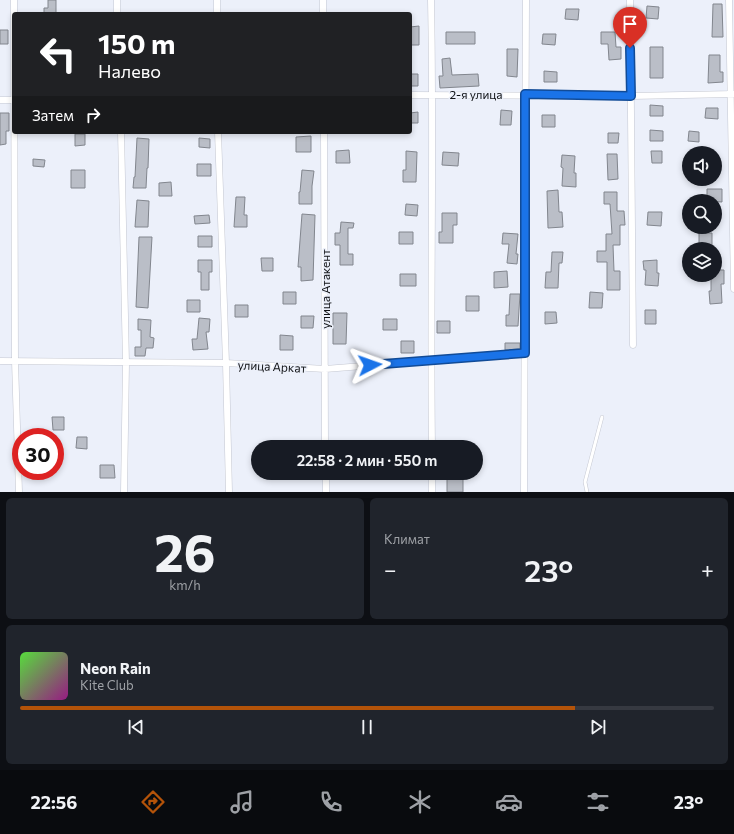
<!DOCTYPE html>
<html lang="ru">
<head>
<meta charset="utf-8">
<style>
	body { margin:0; font-family:Commissioner,sans-serif; background:#20242c; color:#f1f3f6; height:100vh; display:flex; flex-direction:column; font-size:15px; white-space:nowrap }
	* { box-sizing:border-box; margin:0 }
	p { font-size:13px; color:#9ea1a6 }
	.icon { flex:none; width:22px; height:22px; fill:none; stroke:currentColor; stroke-width:2; stroke-linecap:round; stroke-linejoin:round }
	.map { position:relative; height:492px; overflow:hidden }
	.details { display:flex; flex-direction:column; gap:6px; padding:6px; background:#0d0f14; flex:1 }
	.details>* { flex:none }
	.hud { position:absolute; left:12px; top:12px; width:400px; height:122px; border-radius:4px; box-shadow:0 2px 6px #0003; background:#202124; color:#fff; overflow:hidden }
	.tools { position:absolute; left:682px; top:146px; display:grid; gap:8px }
	.tools a { display:grid; place-items:center; width:40px; height:40px; border-radius:50%; background:#171b24; box-shadow:0 2px 6px #0003; font-size:20px }
	.speed { position:absolute; left:12px; top:428px; display:flex; gap:8px; font-size:20px; font-weight:700; text-align:center }
	.speed>* { display:grid; place-content:center; width:52px; height:52px; border-radius:50%; background:#171b24; box-shadow:0 2px 6px #0003; line-height:1 }
	.speed .limit { border:6px solid #d22; background:#fff; color:#111 }
	.pin { position:absolute; display:grid; place-items:center; width:34px; height:34px; color:#fff; margin:-41px -17px; border-radius:50% 50% 50% 0; rotate:-45deg; box-shadow:0 0 4px #0007 }
	.pin .icon { rotate:45deg }
	.me { position:absolute; width:44px; margin:-22px; rotate:86deg; stroke-linejoin:round; filter:drop-shadow(0 0 3px #0008) }
	.turn { display:flex; align-items:center; gap:14px; height:84px; padding:0 20px; font-size:18px }
	.turn .icon { width:52px; height:52px; stroke-width:2.5 }
	.turn b { display:block; font-size:28px; line-height:34px }
	.then { display:flex; align-items:center; height:38px; padding:0 20px; background:#0003; gap:8px; font-size:15px }
	.big { font-size:30px; font-weight:600; line-height:1.1 }
	.details .card { flex:1; display:flex; flex-direction:column; justify-content:center; gap:6px; min-width:0; padding:0 14px; border-radius:6px; background:#20242c }
	.details .dial { align-items:center; gap:0 }
	.dial b { font-size:52px; line-height:1 }
	.song { display:flex; align-items:center; gap:12px }
	.cover { width:48px; height:48px; border-radius:6px; background:linear-gradient(135deg,hsl(110 70% 55%),hsl(310 70% 35%)) }
	.played { height:4px; border-radius:2px; background:linear-gradient(90deg,#b45309 80%,#363941 80%) }
	.keys { display:flex; justify-content:space-around; direction:ltr }
	.heat { display:flex; justify-content:space-between; align-items:center; font-size:22px; direction:ltr }
	.details .tiles { flex:1; display:grid; gap:6px; grid-template-columns:1fr 1fr }
	.card:last-child { grid-column:span 2 }
	.trip { position:absolute; left:251px; top:440px; width:232px; height:40px; border-radius:20px; background:#171b24; box-shadow:0 2px 6px #0003; font-weight:600; line-height:40px; text-align:center }
	.menu { display:flex; height:64px; justify-content:space-around; align-items:center; background:#090b0e; color:#9ea1a6 }
	.menu .icon { width:28px; height:28px }
	.menu .active { color:#b45309 }
	.menu b { font-size:18px; color:#f1f3f6 }
	.map>svg:first-child { display:block }
</style>
</head>
<body>
<div class="map">
<svg width="734" height="492" viewBox="0 0 734 492">
	<rect width="100%" height="100%" fill="#ecf0fa"/>
	<!-- building -->
	<path fill="#babec7" stroke="#82868e" d="M48 0H56V14H44V8H48Z
		M713 4H722L723 37H712Z
		M647 6 659 7 658 19 646 18Z
		M566 9H579L578 20 565 19Z
		M419 26V45H410V27Z
		M0 30H8V44H0Z
		M446 32H475V44H446Z
		M601 32H615L616 47H621V59L609 60 608 44H601Z
		M543 34H556L555 45 542 44Z
		M650 47H663V78H650Z
		M507 49H518L517 77 507 76Z
		M709 55H720V72H723V82L708 83Z
		M450 58 452 75 478 74 479 86 440 88 439 76H443L442 59Z
		M544 71 557 72V82H544Z
		M410 74H418V86H410Z
		M650 105 663 106V116H650Z
		M706 108H718V119L705 118Z
		M501 110 512 111 511 125H500Z
		M418 112V123H410V113Z
		M0 113H9V131H6V144L0 145Z
		M542 115H555V127H542Z
		M650 130 663 131V141H650Z
		M689 131 699 132V142L688 141Z
		M608 133H619L618 143H608Z
		M75 134H85V145L75 146Z
		M311 136V152H296V137Z
		M137 138 149 139 148 168H147L146 188H133L134 177H135Z
		M199 138 210 139V148L199 147Z
		M349 150 350 163H336V151Z
		M406 151 417 152 416 182H403V170H406Z
		M651 151H662V163H652Z
		M443 152 459 153 458 166 442 165Z
		M607 154H617L618 179 608 180Z
		M562 155 575 156 574 173H576V187L562 186 563 168 561 167Z
		M33 159 45 160 44 167 33 166Z
		M197 164H211V176H197Z
		M71 170H85V188H71Z
		M302 170 314 171 312 186V204H299V192H300Z
		M171 182 172 196H159V183Z
		M707 189H722V202L707 201Z
		M558 190 559 212H562L563 227 548 228 547 191Z
		M604 192H617V211H624L625 225H620V245H613L614 271H620V290H607V262H597V251H606V234H612L610 204H604Z
		M236 197H245L244 215H247V227H234Z
		M137 200 149 201 148 227H135Z
		M406 204 418 205 417 216 405 215Z
		M648 212H662L661 226 647 225Z
		M442 213H457V225H453V243H439V232H442Z
		M302 214 315 215 313 280 301 281V267H298Z
		M209 215 210 223 195 224 194 216Z
		M341 222 354 223 353 228H348V254H353V265H340V245H335V233H340Z
		M399 232H413V244H399Z
		M503 233 518 234 516 254H518L517 264 507 263 509 244H502Z
		M699 233H712V245H699Z
		M198 236H212V247H198Z
		M139 237H152L148 308 136 307Z
		M552 252H563L562 263H559L558 288H545L546 272H551Z
		M261 258H273V271H262Z
		M198 260H212V272H209V290H201V272H198Z
		M657 260V273H659L658 286 645 285 646 270H644L643 261Z
		M715 270H724V284H721L722 303 710 304 709 291H711V275H715Z
		M507 271 508 287 494 288V272Z
		M400 274H416V286H400Z
		M283 292H296V304H283Z
		M590 292 603 293 602 308H589Z
		M510 294H520L518 326H506V315H509Z
		M466 296H479V311H466Z
		M187 300H200V312H187Z
		M235 305H248V317H235Z
		M645 310H656V324H645Z
		M545 312H556L557 323 545 324Z
		M333 313H347L346 344H333Z
		M301 316H314L313 328H301Z
		M199 318 210 319 209 332H206L208 349 193 350 192 339H197Z
		M138 319 151 320 150 337 154 338 153 348H146L145 356H135V347H141V330H138Z
		M383 319H397V330H383Z
		M437 321H450V333H437Z
		M280 335 293 336V350H280Z
		M401 341H414V353H401Z
		M505 343H520V349L505 350Z
		M52 417H64V430H53Z
		M77 437H87V449L76 448Z
		M100 465H114L115 478H100Z
		M447 473H463V492H447Z"/>
	<g fill="none" stroke-linecap="round" stroke-linejoin="round">
		<!-- lane casing -->
		<g stroke="#c4c7d1" stroke-width="4">
			<path id="lane" d="M587 492 585 482 602 417"/>
		</g>
		<!-- street casing -->
		<g stroke="#c4c7d1" stroke-width="7">
			<path id="street" d="M14 0 15 361 19 492
				M117 0V14
				M323 0V14
				M431 0C434 149 430 298 432 447
				M630 0 633 345
				M729 0 734 289
				M217 14V0
				M410 95 631 96 734 94
				M0 100H14
				M121 132 126 363 124 492
				M218 132 226 363 325 369 525 353
				M324 132 325 447
				M0 361 226 363 229 492
				M326 473V492
				M432 473V492
				M524 492 526 0"/>
		</g>
		<!-- lane -->
		<use href="#lane" stroke="#fff" stroke-width="3"/>
		<!-- street -->
		<use href="#street" stroke="#fff" stroke-width="6"/>
	</g>
	<g fill="none" stroke-linecap="round" stroke-linejoin="round">
		<!-- route casing -->
		<g stroke="#114b97" stroke-width="10">
			<path id="route" d="M370 365 525 353V94L631 96 630 48"/>
		</g>
		<!-- route -->
		<use href="#route" stroke="#1a73e8" stroke-width="7"/>
	</g>
	<g text-anchor="middle" dominant-baseline="central" stroke-width="3" stroke-linejoin="round" paint-order="stroke">
		<!-- street labels -->
		<g font-size="12" fill="#101215" stroke="#ecf0fa">
			<text x="476" y="94">2-я улица</text>
			<text transform="translate(325 289) rotate(-90)">улица Атакент</text>
			<text transform="translate(272 366) rotate(3)">улица Аркат</text>
		</g>
	</g>
</svg>
<div class="tools">
<a><svg class="icon" aria-label="sound" viewBox="0 0 24 24"><path d="M4 9h4l5-4v14l-5-4H4zM17 9q2 3 0 6"/></svg></a>
<a><svg class="icon" aria-label="search" viewBox="0 0 24 24"><circle cx="10" cy="10" r="6"/><path d="M15 15l6 6"/></svg></a>
<a><svg class="icon" aria-label="layers" viewBox="0 0 24 24"><path d="M12 4l9 5-9 5-9-5zM3 14l9 5 9-5"/></svg></a>
</div>
<div class="speed"><div class="limit">30</div></div>
<div class="pin" style="left:630px;top:48px;background:#d93025"><svg class="icon" aria-label="arrive" viewBox="0 0 24 24"><path d="M6 21V4h12l-3 4 3 4H6"/></svg></div>
<svg class="me" style="left:370px;top:365px" viewBox="-20 -20 40 40"><path d="M0-17L14 15 0 8-14 15z" fill="#1a73e8" stroke="#fff" stroke-width="4"/></svg>
<div class="trip">22:58 · 2 мин · 550 m</div>
<div class="hud">
<div class="turn"><svg class="icon" aria-label="left" viewBox="0 0 24 24"><path d="M17 20v-9H6M10 6l-5 5 5 5"/></svg><div><b>150 m</b>Налево</div></div>
<div class="then">Затем<svg class="icon" aria-label="right" viewBox="0 0 24 24"><path d="M7 20v-9h11M14 6l5 5-5 5"/></svg></div>
</div>
</div>
<section class="details">
<div class="tiles">
<div class="card dial"><b>26</b><p>km/h</p></div>
<div class="card"><p>Климат</p>
<div class="heat"><a>−</a><b class="big">23°</b><a>+</a></div>
</div>
<div class="card">
<div class="song"><i class="cover"></i><div><b>Neon Rain</b><p>Kite Club</p></div></div>
<div class="played"></div>
<div class="keys"><svg class="icon" aria-label="previous" viewBox="0 0 24 24"><path d="M18 5L8 12l10 7zM5 5v14"/></svg><svg class="icon" aria-label="pause" viewBox="0 0 24 24"><path d="M8 5v14M16 5v14"/></svg><svg class="icon" aria-label="next" viewBox="0 0 24 24"><path d="M6 5l10 7-10 7zM19 5v14"/></svg></div>
</div>
</div>
</section>
<nav class="menu">
<b>22:56</b>
<svg class="icon active" aria-label="directions" viewBox="0 0 24 24"><path d="M12 3l9 9-9 9-9-9zM9 14v-3h6M13 9l2 2-2 2"/></svg>
<svg class="icon" aria-label="music" viewBox="0 0 24 24"><path d="M9 18V5l10-2v13"/><circle cx="6" cy="18" r="3"/><circle cx="16" cy="16" r="3"/></svg>
<svg class="icon" aria-label="phone" viewBox="0 0 24 24"><path d="M5 4h4l2 5-3 2q2 4 5 5l2-3 5 2v4C11 20 4 13 5 4z"/></svg>
<svg class="icon" aria-label="climate" viewBox="0 0 24 24"><path d="M12 3v18M4 7l16 10M4 17L20 7"/></svg>
<svg class="icon" aria-label="car" viewBox="0 0 24 24"><path d="M5 17H2v-5l4-1 3-4h7l3 4 3 1v5h-3M9 17h6M6 11h13"/><circle cx="7" cy="17" r="2"/><circle cx="17" cy="17" r="2"/></svg>
<svg class="icon" aria-label="filters" viewBox="0 0 24 24"><path d="M4 7h16M4 17h16"/><circle cx="9" cy="7" r="2"/><circle cx="15" cy="17" r="2"/></svg>
<b>23°</b>
</nav>
</body>
</html>
